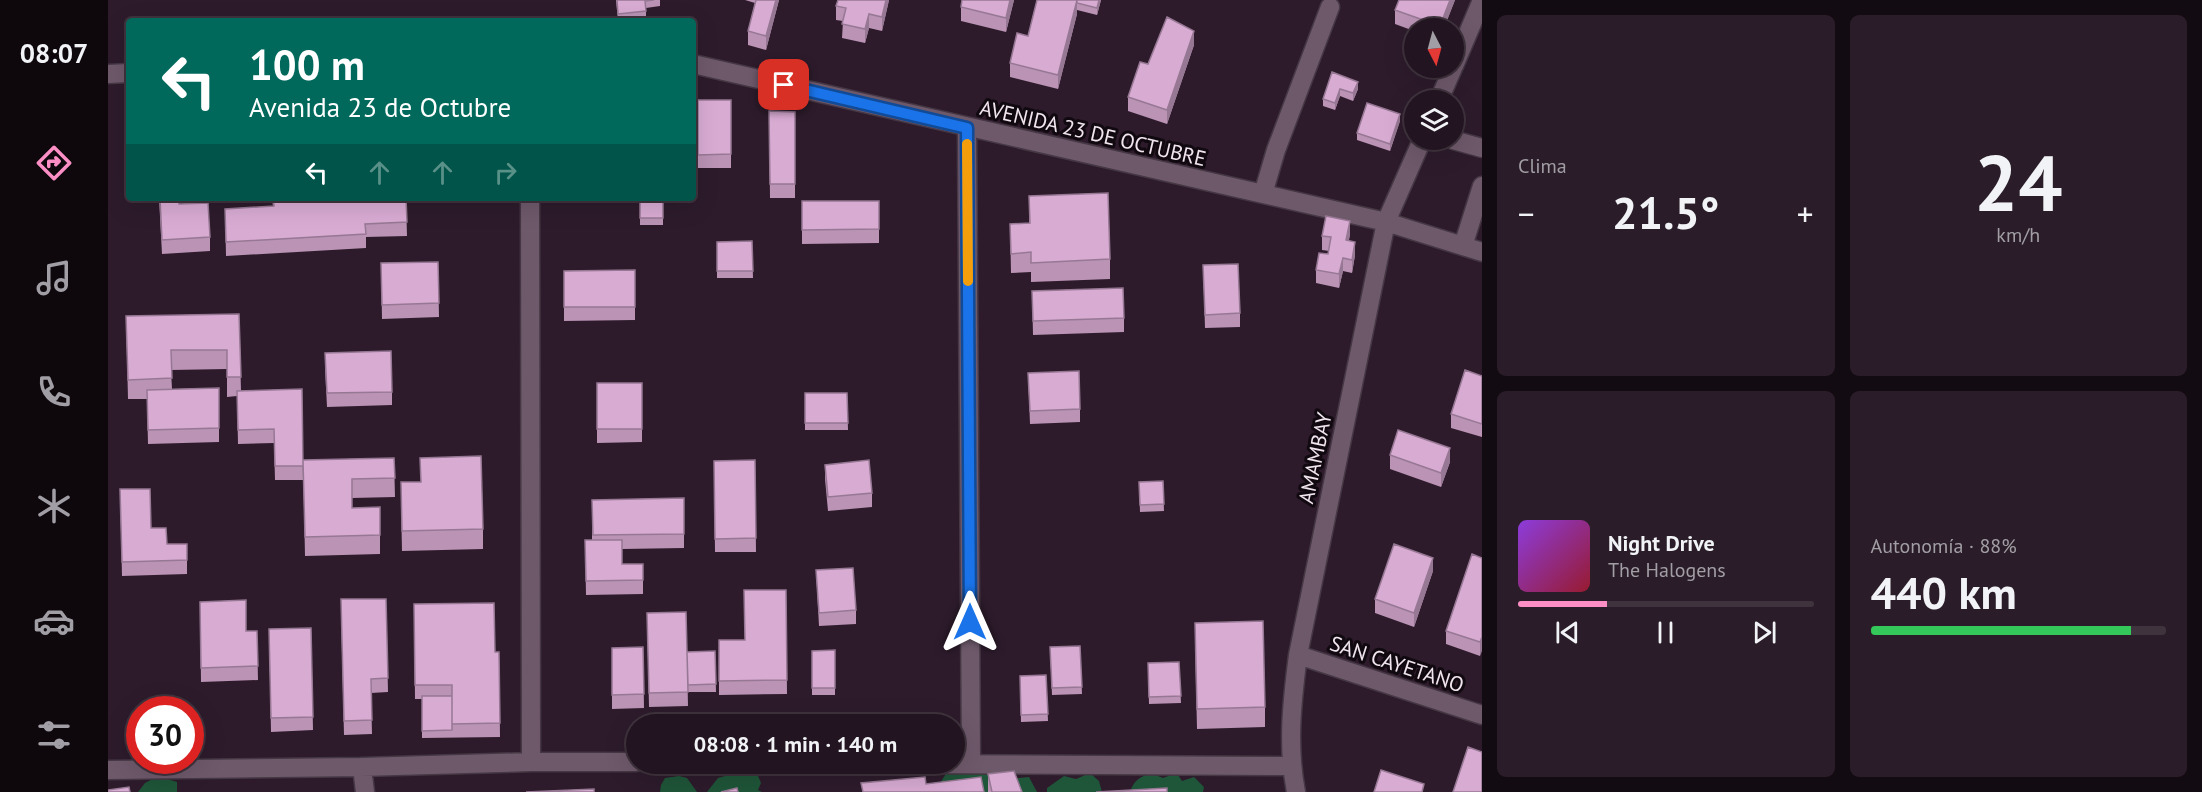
<!DOCTYPE html>
<html lang="es">
<head>
<meta charset="utf-8">
<style>
	body { margin:0; font-family:"PT Sans",sans-serif; background:#2a1d29; color:#f1f3f6; height:100vh; display:flex; flex-direction:column; font-size:22px; white-space:nowrap }
	* { box-sizing:border-box; margin:0 }
	p { font-size:20px; color:#a29ea5 }
	.icon { flex:none; width:33px; height:33px; fill:none; stroke:currentColor; stroke-width:2; stroke-linecap:round; stroke-linejoin:round }
	.map { position:relative; flex:1; overflow:hidden }
	.details { display:flex; flex-direction:column; gap:15px; padding:15px; background:#130b12; width:720px }
	.details>* { flex:none }
	.guide { position:absolute; left:18px; top:18px; width:570px; height:183px; border-radius:6px; box-shadow:0 6px 24px #0002,0 0 0 2px #3f333e; background:#00695c; color:#fff; overflow:hidden }
	.needle { width:39px; rotate:174deg }
	.tools { position:absolute; left:1296px; top:18px; display:grid; gap:12px }
	.tools a { display:grid; place-items:center; width:60px; height:60px; border-radius:50%; background:#221420; box-shadow:0 6px 24px #0002,0 0 0 2px #3f333e; font-size:30px }
	.speed { position:absolute; left:18px; top:696px; display:flex; gap:12px; font-size:30px; font-weight:700; text-align:center }
	.speed>* { display:grid; place-content:center; width:78px; height:78px; border-radius:50%; background:#221420; box-shadow:0 6px 24px #0002,0 0 0 2px #3f333e; line-height:1 }
	.speed .limit { border:9px solid #d22; background:#fff; color:#111 }
	.pin { position:absolute; display:grid; place-items:center; width:51px; height:51px; color:#fff; margin:-26px; border-radius:12px; box-shadow:0 3px 9px #0006 }
	.me { position:absolute; width:66px; margin:-33px; rotate:0deg; stroke-linejoin:round; filter:drop-shadow(0 0 4px #0008) }
	.turn { display:flex; align-items:center; gap:21px; height:126px; padding:0 24px; font-size:27px }
	.turn .icon { width:78px; height:78px; stroke-width:2.5 }
	.turn b { display:block; font-size:42px; line-height:51px }
	.lanes { display:flex; align-items:center; height:57px; padding:0 24px; background:#0003; justify-content:center; gap:30px; direction:ltr }
	.lanes .off { opacity:.35 }
	.big { font-size:45px; font-weight:600; line-height:1.1 }
	.details .widget { flex:1; display:flex; flex-direction:column; justify-content:center; gap:9px; min-width:0; padding:0 21px; border-radius:9px; background:#2a1d29 }
	.details .dial { align-items:center; gap:0 }
	.dial b { font-size:78px; line-height:1 }
	.song { display:flex; align-items:center; gap:18px }
	.cover { width:72px; height:72px; border-radius:9px; background:linear-gradient(135deg,hsl(270 70% 55%),hsl(350 70% 35%)) }
	.played { height:6px; border-radius:3px; background:linear-gradient(90deg,#fb8fc5 30%,#3f333e 30%) }
	.keys { display:flex; justify-content:space-around; direction:ltr }
	.heat { display:flex; justify-content:space-between; align-items:center; font-size:33px; direction:ltr }
	.charge { height:9px; border-radius:4px; background:linear-gradient(90deg,#34c759 88%,#3f333e 0) }
	.details .tiles { flex:1; display:grid; gap:15px; grid-template-columns:repeat(2,1fr) }
	.trip { position:absolute; left:518px; top:714px; width:339px; height:60px; border-radius:30px; background:#221420; box-shadow:0 6px 24px #0002,0 0 0 2px #3f333e; font-weight:600; line-height:60px; text-align:center }
	main { display:flex; flex:1; min-height:0 }
	.tabs { display:flex; flex-direction:column; width:108px; justify-content:space-around; align-items:center; background:#0e080d; color:#a29ea5 }
	.tabs .icon { width:42px; height:42px }
	.tabs .active { color:#fb8fc5 }
	.tabs b { font-size:27px; color:#f1f3f6 }
	.map>svg:first-child { display:block }
</style>
</head>
<body>
<main>
<nav class="tabs">
<b>08:07</b>
<svg class="icon active" aria-label="directions" viewBox="0 0 24 24"><path d="M12 3l9 9-9 9-9-9zM9 14v-3h6M13 9l2 2-2 2"/></svg>
<svg class="icon" aria-label="music" viewBox="0 0 24 24"><path d="M9 18V5l10-2v13"/><circle cx="6" cy="18" r="3"/><circle cx="16" cy="16" r="3"/></svg>
<svg class="icon" aria-label="phone" viewBox="0 0 24 24"><path d="M5 4h4l2 5-3 2q2 4 5 5l2-3 5 2v4C11 20 4 13 5 4z"/></svg>
<svg class="icon" aria-label="climate" viewBox="0 0 24 24"><path d="M12 3v18M4 7l16 10M4 17L20 7"/></svg>
<svg class="icon" aria-label="car" viewBox="0 0 24 24"><path d="M5 17H2v-5l4-1 3-4h7l3 4 3 1v5h-3M9 17h6M6 11h13"/><circle cx="7" cy="17" r="2"/><circle cx="17" cy="17" r="2"/></svg>
<svg class="icon" aria-label="filters" viewBox="0 0 24 24"><path d="M4 7h16M4 17h16"/><circle cx="9" cy="7" r="2"/><circle cx="15" cy="17" r="2"/></svg>
</nav>
<div class="map">
<svg width="1374" height="792" viewBox="0 0 1374 792">
	<rect width="100%" height="100%" fill="#2d1b2b"/>
	<!-- forest -->
	<path fill="#1f5539" d="M876 761 902 779 921 777 929 792H831L829 788 844 764Z
		M634 767 648 771 653 783 650 790 654 792H599L610 778 617 776 619 769Z
		M982 773 991 781 994 792H939V788L956 776 968 779Z
		M1045 774 1055 778 1063 775H1070L1074 781 1086 777 1096 787 1095 792H1022C1026 780 1033 775 1045 774Z
		M50 776 69 782V792H30L37 783Z
		M571 776 579 778 589 792H552L553 785 557 778Z"/>
	<g fill="none" stroke-linecap="round" stroke-linejoin="round">
		<!-- minor casing -->
		<g stroke="#453744" stroke-width="21">
			<path id="minor" d="M585 64 1278 222 1374 252
				M1346 66 1374 0
				M0 74 21 73
				M1331 100 1345 68
				M859 128 863 764
				M1345 140 1374 148
				M1155 194 1168 150 1222 7
				M422 198 423 762
				M1355 246 1374 186
				M1190 655 1374 715
				M787 764 1183 766
				M254 767 257 792
				M0 770 254 767 423 762H528
				M1188 792C1179 746 1184 701 1190 655L1278 222 1314 140"/>
		</g>
		<!-- minor -->
		<use href="#minor" stroke="#6e596b" stroke-width="18"/>
	</g>
	<!-- wall -->
	<path fill="#ba93b5" d="M508 0H552V6L538 8V18L510 21Z
		M637 0H671L658 50 640 45V31L647 3Z
		M781 0 774 31 761 28 757 43 734 38 735 21 728 20V6Z
		M854 0H906L898 32 853 21V7Z
		M929 0H993L989 15 969 10V14L950 89 902 77V63L920 36Z
		M1347 0 1336 28H1306V31L1287 24V10Z
		M1086 45 1059 124 1020 111V97L1040 64Z
		M1224 72 1250 89 1245 101 1232 96 1227 110 1215 106V99Z
		M590 100H623V168H590Z
		M661 111 687 112V198H662Z
		M1292 121 1282 151 1249 140V133Z
		M921 196 1002 259V279L923 282V272L903 273 902 224 921 223Z
		M51 198 71 204 102 237V251L54 254Z
		M164 198H298L299 236 258 237V248L118 256 117 209 165 207Z
		M532 198H555V225H532Z
		M694 201H771V243L694 244Z
		M1242 234 1241 240 1247 255 1244 273 1235 271 1231 288 1208 283V270L1220 254 1221 251 1214 250V236Z
		M644 241 645 278H609V242Z
		M330 262 331 317 274 319 273 263Z
		M1095 265 1132 313V327L1097 328Z
		M527 270V320L456 321V271Z
		M924 291 1016 318V332L925 335Z
		M131 314 133 391 194 389 195 480H167L166 443 130 444 129 396 119 397V369L63 370 64 389 111 388V442L40 444 39 399H20L18 316Z
		M217 367 284 392V405L219 407Z
		M920 373 972 409V422L922 424Z
		M1374 376V437L1343 428V414Z
		M489 383H534V442L489 443Z
		M697 393H739L740 430H697Z
		M1282 455 1342 462 1333 487 1282 469Z
		M286 458 287 497 244 498V508L272 507V554L197 556 195 460Z
		M647 460 648 552H607L606 461Z
		M717 465 764 493V507L720 511 717 479Z
		M1055 481 1056 511 1032 512 1031 482Z
		M312 482 375 529V549L294 551 293 502Z
		M12 489 43 528 59 544H79V574L14 576Z
		M576 498V548L514 549V564H535V594L478 595 477 540H484V500Z
		M1374 558 1372 656 1338 644V631Z
		M708 570 748 610V624L711 626Z
		M1325 571 1306 627 1267 613V599Z
		M678 590 679 694 611 695V640H637Z
		M278 599 280 692 263 693 264 734 236 735 233 613Z
		M92 602 138 631H149L150 680 93 682Z
		M306 604 387 652H391L392 737 314 738V699H307Z
		M578 612 580 706 541 707 539 613Z
		M203 628 205 730 163 732 161 629Z
		M1087 642 1157 707V727L1089 729Z
		M972 646 974 694 944 695 942 647Z
		M535 647 536 708 504 709V648Z
		M727 650V695H704V651Z
		M607 651 608 692H580L579 652Z
		M1071 662 1073 703 1041 704 1040 663Z
		M938 675 940 721 913 722 912 676Z
		M880 774 914 792H880Z"/>
	<!-- shaded-wall -->
	<path fill="#977894" d="M668 0H671L658 50V36Z
		M778 0H781L774 31V17Z
		M902 0H906L898 32V18Z
		M969 0V14L950 89V75Z
		M991 0H993L989 15V8Z
		M1342 0H1347L1336 28H1332V26Z
		M761 14V28L757 43V29Z
		M1086 31V45L1059 124V110Z
		M1250 82V89L1245 101V93Z
		M1232 89V96L1227 110V103Z
		M1292 114V121L1282 151V144Z
		M1242 221V234L1238 254V240Z
		M1247 242V255L1244 273V260Z
		M1235 258V271L1231 288V274Z
		M1342 448V462L1333 487V473Z
		M1325 558V571L1306 627V613Z
		M1374 637V651L1372 656V642Z"/>
	<!-- building -->
	<path fill="#d8abd3" stroke="#977894" stroke-width="1.5" d="M509 0H546L537 1 538 11 510 14Z
		M648 0H668L658 36 640 31Z
		M730 0H778L774 17 761 14 757 29 734 24 738 8 728 6Z
		M854 0H902L898 18 853 7Z
		M929 0H969L950 75 902 63 909 33 920 36Z
		M969 0H991L989 8 969 3Z
		M1291 0H1342L1332 26 1287 10Z
		M1059 17 1086 31 1059 110 1020 97 1032 62 1040 64Z
		M1224 72 1250 82 1245 93 1232 89 1227 103 1215 99Z
		M590 100H623V154L590 155Z
		M1259 103 1292 114 1282 144 1249 133Z
		M661 111 687 112V184H662Z
		M1000 193 1002 259 923 263V252L903 254 902 224 922 223 921 196Z
		M52 198H71V204L100 203 102 237 54 240Z
		M165 198H298L299 222 257 224 258 234 118 242 117 209 166 206Z
		M532 198H555V218H532Z
		M694 201H771V229L694 230Z
		M1218 216 1242 221 1238 240 1247 242 1244 260 1235 258 1231 274 1208 270 1211 253 1220 254 1223 237 1214 236Z
		M644 241 645 271H609V242Z
		M330 262 331 303 274 305 273 263Z
		M1130 264 1132 313 1097 315 1095 265Z
		M527 270V307H456V271Z
		M1015 288 1016 318 925 321 924 291Z
		M131 314 133 377H119V350H63L64 378 20 380 18 316Z
		M283 351 284 392 219 393 217 353Z
		M1357 370 1374 376V424L1343 414Z
		M971 371 972 409 922 411 920 373Z
		M489 383H534V429H489Z
		M111 388V428L40 430 39 390Z
		M194 389 195 466H167L166 429 130 430 129 391Z
		M697 393H739L740 423H697Z
		M1290 430 1342 448 1333 473 1282 455Z
		M373 456 375 529 294 531 293 482H313L312 458Z
		M286 458 287 478 244 479V508L272 507V535L197 537 195 460Z
		M647 460 648 538 607 539 606 461Z
		M761 460 764 493 720 497 717 465Z
		M1055 481 1056 504 1032 505 1031 482Z
		M12 489H42L43 528H58L59 544H79V560L14 562Z
		M576 498V534L485 535 484 500Z
		M477 540H514V564H535V580L478 581Z
		M1286 544 1325 558 1306 613 1267 599Z
		M1364 554 1374 558V637L1372 642 1338 631Z
		M745 568 748 610 711 613 708 570Z
		M636 590H678L679 680 611 681V640H637Z
		M233 599H278L280 678 263 679 264 720 236 721Z
		M138 600V631H149L150 666 93 668 92 602Z
		M386 603 387 652H391L392 723 344 724V685H307L306 604Z
		M578 612 580 692 541 693 539 613Z
		M1155 621 1157 707 1089 709 1087 623Z
		M203 628 205 717 163 718 161 629Z
		M972 646 974 687 944 688 942 647Z
		M535 647 536 694 504 695V648Z
		M727 650V688H704V651Z
		M607 651 608 684 580 685 579 652Z
		M1071 662 1073 696 1041 697 1040 663Z
		M938 675 940 714 913 715 912 676Z
		M314 696H344V730L314 731Z
		M1360 747 1374 752V792H1345Z
		M1273 770 1316 784 1314 792H1266Z
		M906 771 914 792H884L880 774Z
		M817 777 818 784 873 777 876 792H755L753 783Z
		M21 787 22 792H0V790Z
		M629 788 630 792H613Z
		M1059 788V792H988Z
		M486 789V792H418Z"/>
	<g fill="none" stroke-linecap="round" stroke-linejoin="round">
		<!-- route casing -->
		<g stroke="#114b97" stroke-width="15">
			<path id="route" d="M676 85 859 128 862 622"/>
		</g>
		<!-- route -->
		<use href="#route" stroke="#1a73e8" stroke-width="10"/>
		<!-- slow -->
		<path stroke="#f59e0b" stroke-width="10" d="M859 144 860 281"/>
	</g>
	<g text-anchor="middle" dominant-baseline="central" stroke-width="6" stroke-linejoin="round" paint-order="stroke">
		<!-- street labels -->
		<g font-size="21" fill="#f1e5ef" stroke="#110910">
			<text transform="translate(985 133) rotate(13)">AVENIDA 23 DE OCTUBRE</text>
			<text transform="translate(1207 458) rotate(-78)">AMAMBAY</text>
			<text transform="translate(1289 664) rotate(18)">SAN CAYETANO</text>
		</g>
	</g>
</svg>
<div class="tools">
<a><svg class="needle" viewBox="-14 -14 28 28"><path d="M0-13l5 13h-10z" fill="#e53935"/><path d="M0 13l5-13h-10z" fill="#a29ea5"/></svg></a>
<a><svg class="icon" aria-label="layers" viewBox="0 0 24 24"><path d="M12 4l9 5-9 5-9-5zM3 14l9 5 9-5"/></svg></a>
</div>
<div class="speed"><div class="limit">30</div></div>
<div class="pin" style="left:676px;top:85px;background:#d93025"><svg class="icon" aria-label="arrive" viewBox="0 0 24 24"><path d="M6 21V4h12l-3 4 3 4H6"/></svg></div>
<svg class="me" style="left:862px;top:622px" viewBox="-20 -20 40 40"><path d="M0-17L14 15 0 8-14 15z" fill="#1a73e8" stroke="#fff" stroke-width="4"/></svg>
<div class="trip">08:08 · 1 min · 140 m</div>
<div class="guide">
<div class="turn"><svg class="icon" aria-label="left" viewBox="0 0 24 24"><path d="M17 20v-9H6M10 6l-5 5 5 5"/></svg><div><b>100 m</b>Avenida 23 de Octubre</div></div>
<div class="lanes"><svg class="icon" aria-label="left" viewBox="0 0 24 24"><path d="M17 20v-9H6M10 6l-5 5 5 5"/></svg><svg class="icon off" aria-label="ahead" viewBox="0 0 24 24"><path d="M12 20V5M6 11l6-6 6 6"/></svg><svg class="icon off" aria-label="ahead" viewBox="0 0 24 24"><path d="M12 20V5M6 11l6-6 6 6"/></svg><svg class="icon off" aria-label="right" viewBox="0 0 24 24"><path d="M7 20v-9h11M14 6l5 5-5 5"/></svg></div>
</div>
</div>
<section class="details">
<div class="tiles">
<div class="widget"><p>Clima</p>
<div class="heat"><a>−</a><b class="big">21.5°</b><a>+</a></div>
</div>
<div class="widget dial"><b>24</b><p>km/h</p></div>
<div class="widget">
<div class="song"><i class="cover"></i><div><b>Night Drive</b><p>The Halogens</p></div></div>
<div class="played"></div>
<div class="keys"><svg class="icon" aria-label="previous" viewBox="0 0 24 24"><path d="M18 5L8 12l10 7zM5 5v14"/></svg><svg class="icon" aria-label="pause" viewBox="0 0 24 24"><path d="M8 5v14M16 5v14"/></svg><svg class="icon" aria-label="next" viewBox="0 0 24 24"><path d="M6 5l10 7-10 7zM19 5v14"/></svg></div>
</div>
<div class="widget"><p>Autonomía · 88%</p><b class="big">440 km</b><div class="charge"></div></div>
</div>
</section>
</main>
</body>
</html>
